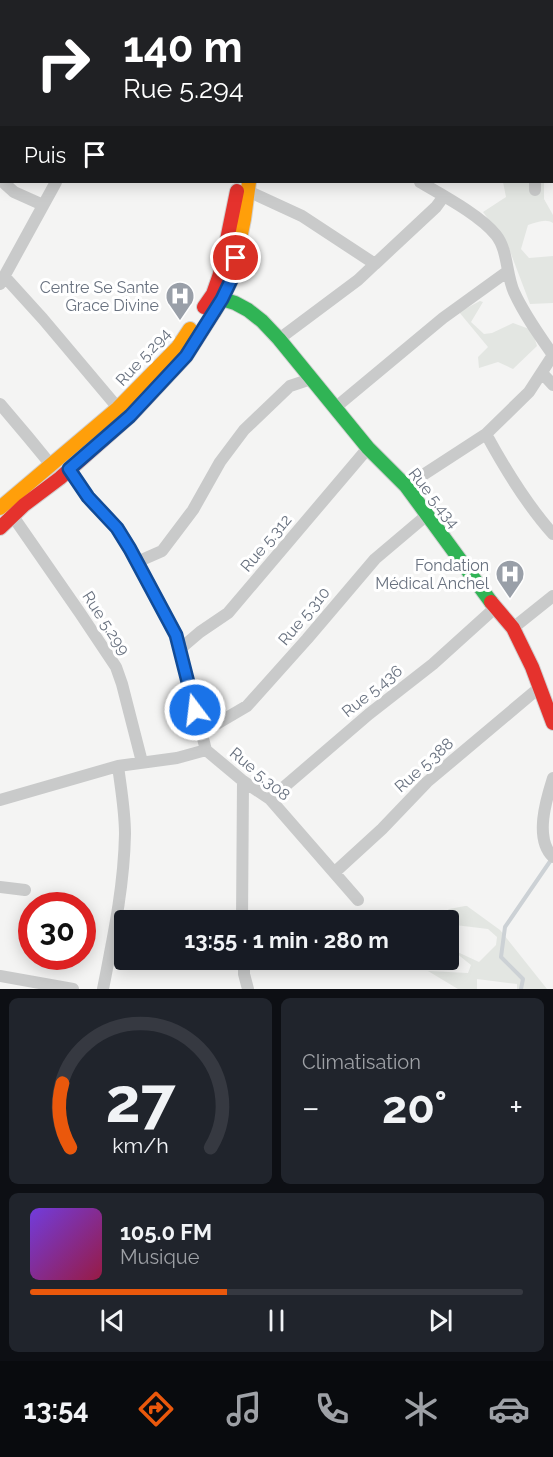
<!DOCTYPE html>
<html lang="fr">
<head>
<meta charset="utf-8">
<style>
	body { margin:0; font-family:Raleway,sans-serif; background:#20242c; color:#f1f3f6; height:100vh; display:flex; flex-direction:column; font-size:22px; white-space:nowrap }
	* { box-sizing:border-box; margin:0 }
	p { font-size:20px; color:#9ea1a6 }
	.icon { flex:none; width:33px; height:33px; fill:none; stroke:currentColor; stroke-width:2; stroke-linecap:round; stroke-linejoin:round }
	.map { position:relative; height:989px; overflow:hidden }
	.sheet { display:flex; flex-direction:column; gap:9px; padding:9px; background:#0d0f14; flex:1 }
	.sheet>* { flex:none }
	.guide { position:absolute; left:0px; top:0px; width:554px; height:183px; box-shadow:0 3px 15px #0003; background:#202124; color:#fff; overflow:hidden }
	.speed { position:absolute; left:18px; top:892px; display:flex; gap:12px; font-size:30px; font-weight:700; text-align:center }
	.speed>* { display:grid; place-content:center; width:78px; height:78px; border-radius:50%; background:#171b24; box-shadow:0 3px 15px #0003; line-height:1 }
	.speed .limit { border:9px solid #d22; background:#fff; color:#111 }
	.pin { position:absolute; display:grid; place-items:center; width:51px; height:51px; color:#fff; margin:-26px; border:3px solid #fff; border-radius:50%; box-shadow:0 2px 6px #0007 }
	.me { position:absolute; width:66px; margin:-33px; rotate:345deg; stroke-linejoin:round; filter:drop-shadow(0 0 4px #0008) }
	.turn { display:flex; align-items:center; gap:21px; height:126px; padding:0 24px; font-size:27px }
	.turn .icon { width:78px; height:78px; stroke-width:2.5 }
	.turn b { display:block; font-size:42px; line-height:51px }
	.then { display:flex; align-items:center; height:57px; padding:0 24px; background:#0003; gap:12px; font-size:22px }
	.big { font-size:45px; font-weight:700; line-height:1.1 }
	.sheet .widget { flex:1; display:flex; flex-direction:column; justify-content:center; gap:9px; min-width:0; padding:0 21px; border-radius:9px; background:#20242c }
	.sheet .dial { align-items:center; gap:0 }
	.dial svg { height:156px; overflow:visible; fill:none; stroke:#363941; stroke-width:7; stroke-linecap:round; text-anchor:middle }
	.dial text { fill:#f1f3f6; stroke:none }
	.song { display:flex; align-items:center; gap:18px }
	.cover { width:72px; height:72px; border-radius:9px; background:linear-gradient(135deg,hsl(260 70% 55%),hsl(340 70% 35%)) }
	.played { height:6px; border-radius:3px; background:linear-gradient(90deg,#ea580c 40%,#363941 40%) }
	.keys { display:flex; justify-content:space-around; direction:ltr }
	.heat { display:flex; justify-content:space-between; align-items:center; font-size:33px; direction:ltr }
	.sheet .tiles { flex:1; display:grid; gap:9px; grid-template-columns:1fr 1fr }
	.widget:last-child { grid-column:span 2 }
	.trip { position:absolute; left:114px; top:910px; width:345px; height:60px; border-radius:6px; background:#171b24; box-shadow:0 3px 15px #0003; font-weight:700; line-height:60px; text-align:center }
	.dock { display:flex; height:96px; justify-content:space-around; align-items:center; background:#090b0e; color:#9ea1a6 }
	.dock .icon { width:42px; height:42px }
	.dock .selected { color:#ea580c }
	.dock b { font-size:27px; color:#f1f3f6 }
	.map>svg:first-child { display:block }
</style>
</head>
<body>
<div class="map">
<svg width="553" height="989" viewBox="0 0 553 989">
	<rect width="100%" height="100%" fill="#f4f4f3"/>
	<!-- green -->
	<path fill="#e3e6e2" d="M503 182H544V199L553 215V223C546 218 537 222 528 225L521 249 529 258 553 256V303L530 304 508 246 483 212 506 197Z
		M480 301 483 302 471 322 484 334 492 333 513 323 532 330 537 346 513 369 498 362 479 368 478 357 488 347 459 312Z
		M465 906H467L500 930 547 989H517V984L477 979V989H458L428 971 468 973 471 965 451 949 479 962 496 945 497 937 488 929 455 925 449 930 448 921H435L449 909Z"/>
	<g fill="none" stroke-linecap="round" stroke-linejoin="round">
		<!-- stream -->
		<path stroke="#ccd1d5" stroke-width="4" d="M521 989 523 979 501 957 505 927 551 860"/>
		<!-- fast casing -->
		<g stroke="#d0d0d1" stroke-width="16">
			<path id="fast" d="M243 0V2
				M256 0V2
				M222 299 235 303 248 310 262 321 279 339 368 448 406 486 491 602"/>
		</g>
		<!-- slow casing -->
		<g stroke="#d0d0d1" stroke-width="16">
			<path id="slow" d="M214 312 222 299 232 278 244 219 249 182
				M0 508 118 408 178 347 190 329"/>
		</g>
		<!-- jam casing -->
		<g stroke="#d0d0d1" stroke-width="16">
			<path id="jam" d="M204 307 213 294 220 274 237 191
				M0 528 24 505 60 478 130 416 186 356 214 312
				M491 602 513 628 532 667 553 723"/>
		</g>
		<!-- street -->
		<path stroke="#c9caca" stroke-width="12" d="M525 0V2
			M153 2 154 0
			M396 2 397 0
			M0 7 2 4
			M3 182 14 192 43 205
			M420 182C442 195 480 215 496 235 508 250 506 274 514 292 524 314 539 335 553 355
			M535 182V190
			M248 191 302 216 375 264 358 280 279 339
			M375 264 436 207 444 196
			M4 276 43 319 118 408
			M0 284 56 182
			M542 373 553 385
			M0 404 28 437 51 465
			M336 407 443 318 508 271
			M486 434C505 469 526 504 553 534
			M69 469 89 497 116 528 131 549 176 635 206 750 243 781 270 799 358 900
			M406 486 486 434 529 392 553 355
			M12 515 80 613 116 667 122 684 142 762
			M137 562 162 551 193 510 220 462 244 430 290 386 311 379
			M513 628 553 596
			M180 649 200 632 228 613 368 448
			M201 733 247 706 307 639 375 559 427 515
			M553 778C546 800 534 839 553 857
			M270 799 369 714 433 664 495 608
			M0 800 118 766 177 758 206 750
			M335 872 382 829 427 782 540 687
			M0 887 25 890
			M242 921 243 781
			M244 960V974L248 989
			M0 976 73 989
			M103 989C113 938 124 887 125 834 125 811 121 789 118 766"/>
		<!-- fast -->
		<use href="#fast" stroke="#30b455" stroke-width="14"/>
		<!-- slow -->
		<use href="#slow" stroke="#ff9f0a" stroke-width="14"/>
		<!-- jam -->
		<use href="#jam" stroke="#e5322d" stroke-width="14"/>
	</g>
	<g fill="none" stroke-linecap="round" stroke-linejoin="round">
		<!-- route casing -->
		<g stroke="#114b97" stroke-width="15">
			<path id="route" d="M195 710 176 635 130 549 117 528 88 497 69 469 130 416 186 356 222 299 232 278 236 258"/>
		</g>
		<!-- route -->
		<use href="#route" stroke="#1a73e8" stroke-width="10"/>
	</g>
	<!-- icons -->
	<defs>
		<g id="hospital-pin" transform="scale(1.5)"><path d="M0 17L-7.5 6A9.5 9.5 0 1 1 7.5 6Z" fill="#999fa8" stroke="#fff"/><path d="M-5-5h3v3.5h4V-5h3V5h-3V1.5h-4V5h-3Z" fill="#fff"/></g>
	</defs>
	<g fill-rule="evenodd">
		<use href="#hospital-pin" x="180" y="296"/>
		<use href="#hospital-pin" x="510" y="574"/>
	</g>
	<g text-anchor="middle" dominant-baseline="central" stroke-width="6" stroke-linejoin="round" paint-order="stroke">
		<!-- poi labels -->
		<g font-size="16" fill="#68717f" stroke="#fff" text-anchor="end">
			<text x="159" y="287">Centre Se Sante<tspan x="159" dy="18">Grace Divine</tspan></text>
			<text x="489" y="565">Fondation<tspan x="489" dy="18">Médical Anchel</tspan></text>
		</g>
		<!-- street labels -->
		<g font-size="16" fill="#68717f" stroke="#fff">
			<text transform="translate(143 357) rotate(-47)">Rue 5.294</text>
			<text transform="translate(434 498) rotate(52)">Rue 5.434</text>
			<text transform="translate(266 543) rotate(-50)">Rue 5.312</text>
			<text transform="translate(304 616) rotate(-50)">Rue 5.310</text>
			<text transform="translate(106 623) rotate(57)">Rue 5.299</text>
			<text transform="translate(372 691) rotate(-39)">Rue 5.436</text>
			<text transform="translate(424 765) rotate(-42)">Rue 5.388</text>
			<text transform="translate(260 774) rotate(40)">Rue 5.308</text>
		</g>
	</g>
</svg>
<div class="speed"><div class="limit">30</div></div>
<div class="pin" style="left:236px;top:258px;background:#d93025"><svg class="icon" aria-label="arrive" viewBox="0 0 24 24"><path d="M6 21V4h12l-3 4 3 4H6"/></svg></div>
<svg class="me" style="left:195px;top:710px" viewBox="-20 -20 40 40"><circle r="17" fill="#1a73e8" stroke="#fff" stroke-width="3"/><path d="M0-11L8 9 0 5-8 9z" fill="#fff"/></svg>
<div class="trip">13:55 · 1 min · 280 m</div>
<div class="guide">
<div class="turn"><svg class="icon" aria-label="right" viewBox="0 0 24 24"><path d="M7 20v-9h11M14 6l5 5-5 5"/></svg><div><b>140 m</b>Rue 5.294</div></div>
<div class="then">Puis<svg class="icon" aria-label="arrive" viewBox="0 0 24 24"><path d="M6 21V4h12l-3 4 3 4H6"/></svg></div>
</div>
</div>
<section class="sheet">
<div class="tiles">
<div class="widget dial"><svg viewBox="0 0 100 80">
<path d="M14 69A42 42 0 1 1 86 69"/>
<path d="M14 69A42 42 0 0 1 10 36" stroke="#ea580c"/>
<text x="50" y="56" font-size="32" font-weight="700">27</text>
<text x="50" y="72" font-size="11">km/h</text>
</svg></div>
<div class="widget"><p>Climatisation</p>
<div class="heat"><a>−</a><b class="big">20°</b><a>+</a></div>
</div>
<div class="widget">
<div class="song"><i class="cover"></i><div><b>105.0 FM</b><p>Musique</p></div></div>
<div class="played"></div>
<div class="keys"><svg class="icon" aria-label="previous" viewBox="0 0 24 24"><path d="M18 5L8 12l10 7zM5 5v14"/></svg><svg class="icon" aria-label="pause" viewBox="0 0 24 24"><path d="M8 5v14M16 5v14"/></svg><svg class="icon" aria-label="next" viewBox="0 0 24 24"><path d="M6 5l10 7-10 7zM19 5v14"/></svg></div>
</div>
</div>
</section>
<nav class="dock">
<b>13:54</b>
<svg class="icon selected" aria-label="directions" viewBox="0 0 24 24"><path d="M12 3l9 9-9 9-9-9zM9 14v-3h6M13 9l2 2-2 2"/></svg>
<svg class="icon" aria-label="music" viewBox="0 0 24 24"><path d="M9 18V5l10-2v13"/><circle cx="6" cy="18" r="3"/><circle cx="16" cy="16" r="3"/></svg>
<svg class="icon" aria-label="phone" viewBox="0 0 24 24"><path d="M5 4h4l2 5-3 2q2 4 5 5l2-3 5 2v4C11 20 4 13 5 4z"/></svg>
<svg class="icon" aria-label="climate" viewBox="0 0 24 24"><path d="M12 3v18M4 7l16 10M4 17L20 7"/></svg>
<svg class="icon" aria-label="car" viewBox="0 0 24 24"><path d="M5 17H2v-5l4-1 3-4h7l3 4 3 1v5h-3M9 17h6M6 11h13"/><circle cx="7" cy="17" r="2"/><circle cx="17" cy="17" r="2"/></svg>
</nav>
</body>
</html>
